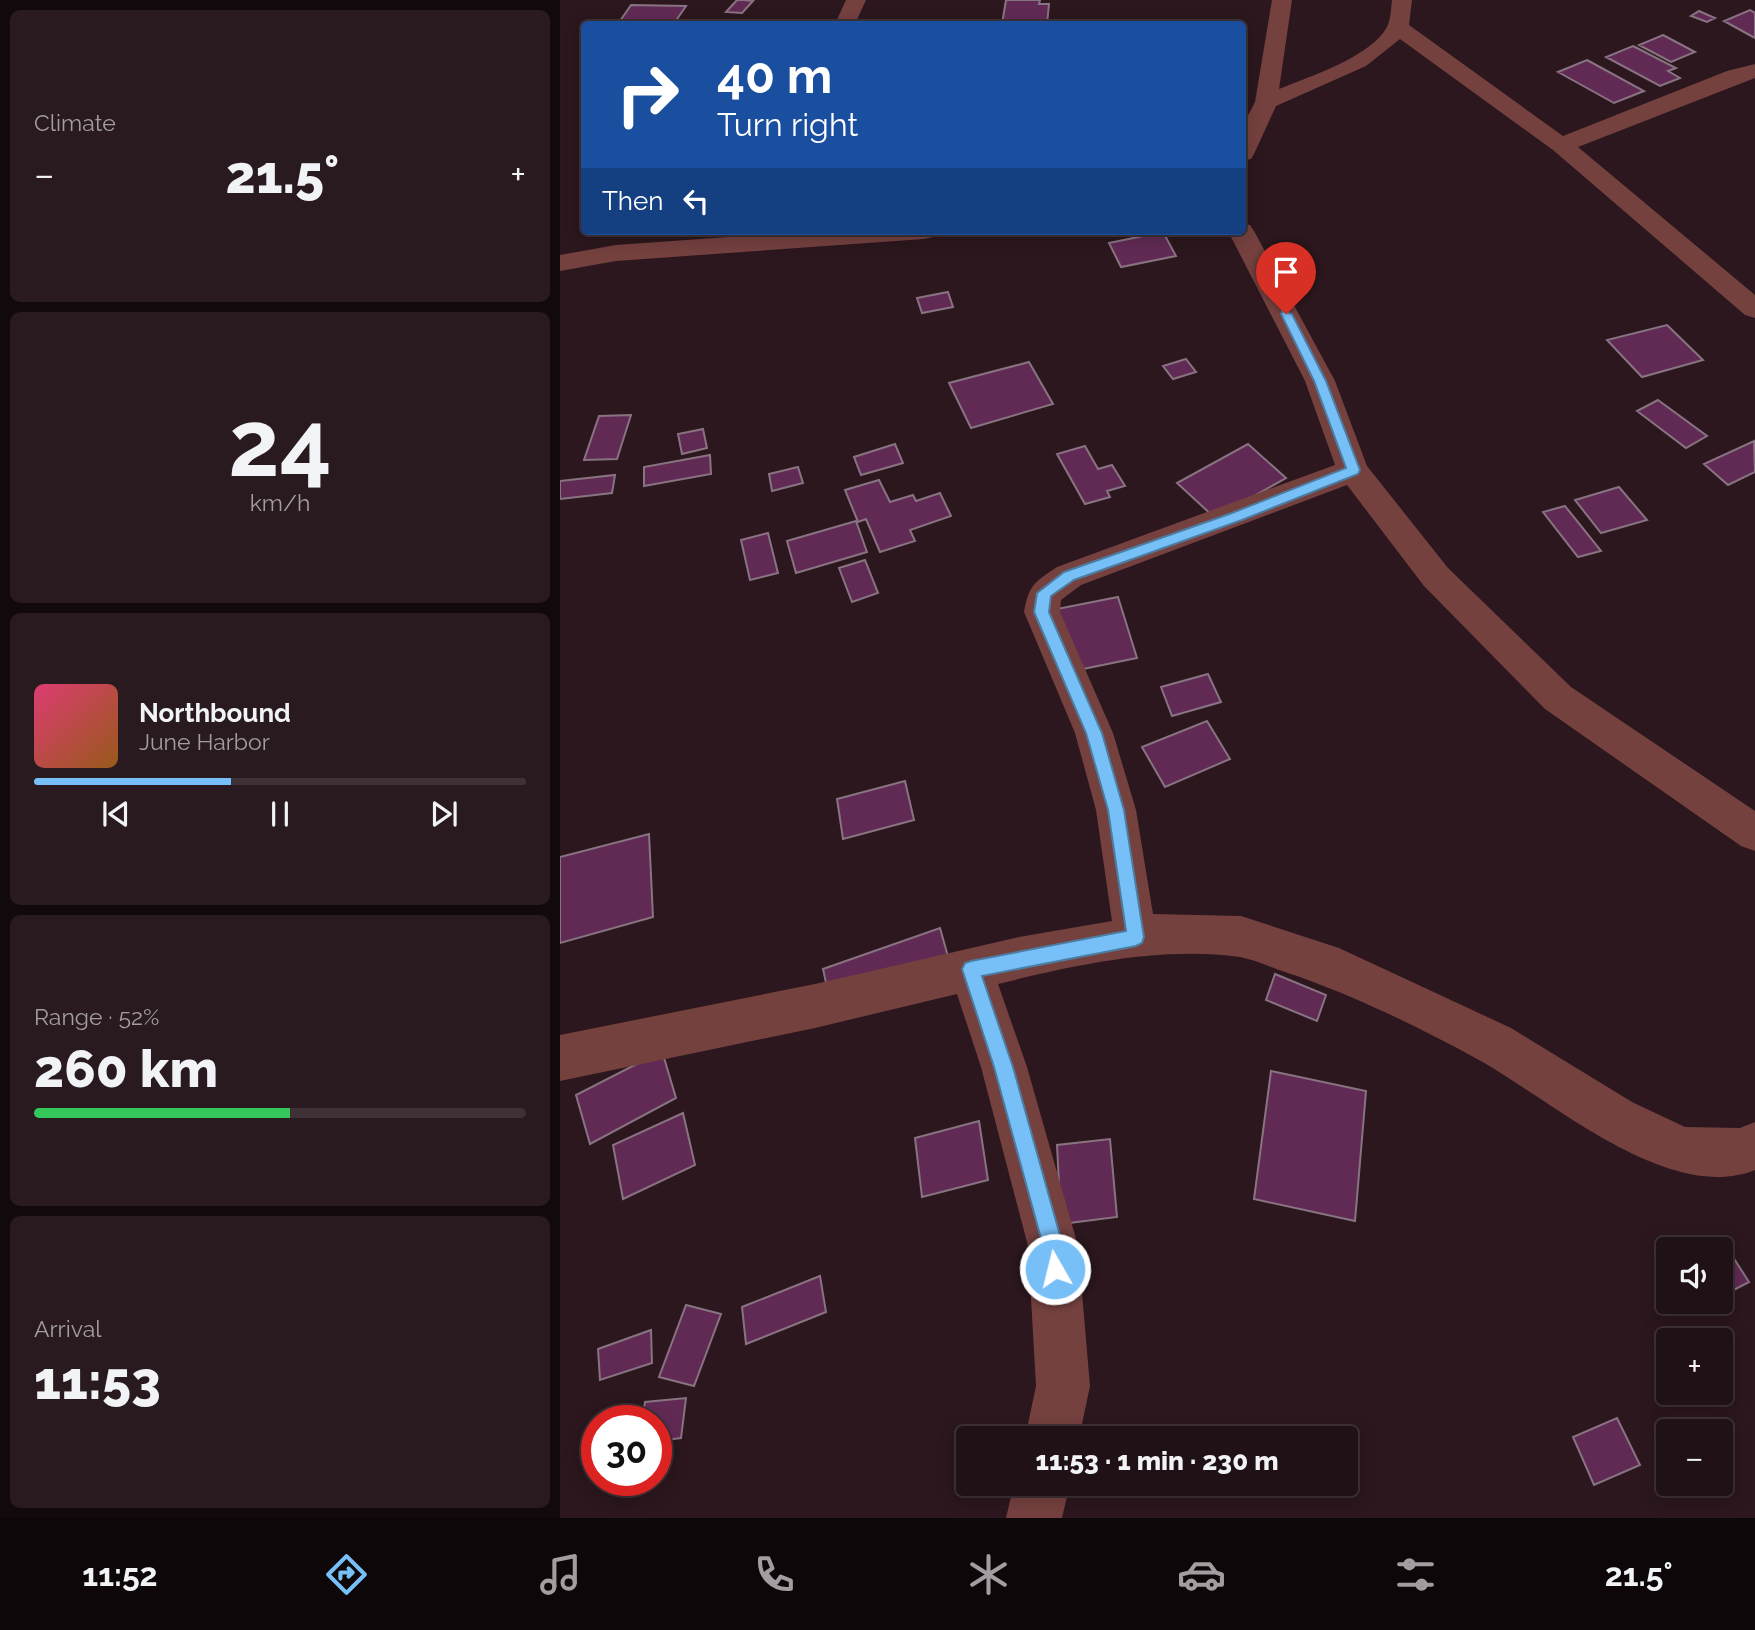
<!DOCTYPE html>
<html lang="en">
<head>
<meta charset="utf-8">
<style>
	body { margin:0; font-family:Raleway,sans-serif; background:#281a1f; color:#f1f3f6; height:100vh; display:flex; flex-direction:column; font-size:26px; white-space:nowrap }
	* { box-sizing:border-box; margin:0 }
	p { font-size:23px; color:#a29da1 }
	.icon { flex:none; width:38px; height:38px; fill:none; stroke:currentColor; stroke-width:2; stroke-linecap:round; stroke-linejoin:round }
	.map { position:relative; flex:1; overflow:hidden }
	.details { display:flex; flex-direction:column; gap:10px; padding:10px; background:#12090c; width:560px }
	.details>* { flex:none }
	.banner { position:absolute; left:21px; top:21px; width:665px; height:214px; border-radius:7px; box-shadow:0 4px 18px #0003,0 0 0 2px #3d3135; background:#1a4fa0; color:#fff; overflow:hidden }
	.tools { position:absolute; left:1096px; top:1237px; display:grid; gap:14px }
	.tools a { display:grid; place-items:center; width:77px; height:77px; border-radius:7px; background:#201116; box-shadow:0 4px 18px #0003,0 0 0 2px #3d3135; font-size:35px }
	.speed { position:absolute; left:21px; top:1405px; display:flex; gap:14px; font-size:35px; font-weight:700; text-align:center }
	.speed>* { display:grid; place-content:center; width:91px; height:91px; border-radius:50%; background:#201116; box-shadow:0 4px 18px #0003,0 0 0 2px #3d3135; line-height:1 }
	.speed .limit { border:10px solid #d22; background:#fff; color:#111 }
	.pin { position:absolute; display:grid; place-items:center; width:60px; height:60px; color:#fff; margin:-72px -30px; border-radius:50% 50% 50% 0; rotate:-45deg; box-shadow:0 0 7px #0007 }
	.pin .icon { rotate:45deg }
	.me { position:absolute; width:77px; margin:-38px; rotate:352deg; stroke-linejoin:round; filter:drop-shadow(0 0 5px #0008) }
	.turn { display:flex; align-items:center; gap:24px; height:147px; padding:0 21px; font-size:32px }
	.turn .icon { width:91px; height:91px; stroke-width:2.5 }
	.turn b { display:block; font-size:49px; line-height:60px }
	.then { display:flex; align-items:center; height:66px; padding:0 21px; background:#0003; gap:14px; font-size:26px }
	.big { font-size:52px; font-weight:800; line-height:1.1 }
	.details .card { flex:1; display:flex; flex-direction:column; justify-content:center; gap:10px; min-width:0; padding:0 24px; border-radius:10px; background:#281a1f }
	.details .dial { align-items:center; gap:0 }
	.dial b { font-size:91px; line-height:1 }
	.song { display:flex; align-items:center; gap:21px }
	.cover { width:84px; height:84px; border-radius:10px; background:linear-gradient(135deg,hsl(340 70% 55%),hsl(30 70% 35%)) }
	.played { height:7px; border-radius:4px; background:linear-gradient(90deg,#77bff7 40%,#3d3135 40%) }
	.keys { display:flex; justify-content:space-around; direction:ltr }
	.heat { display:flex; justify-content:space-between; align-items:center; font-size:38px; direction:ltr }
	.charge { height:10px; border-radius:5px; background:linear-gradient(90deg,#34c759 52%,#3d3135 0) }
	.trip { position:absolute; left:396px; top:1426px; width:402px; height:70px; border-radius:7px; background:#201116; box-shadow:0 4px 18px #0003,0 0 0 2px #3d3135; font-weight:800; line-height:70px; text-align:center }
	.menu { display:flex; height:112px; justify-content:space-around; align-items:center; background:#0d0709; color:#a29da1 }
	.menu .icon { width:49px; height:49px }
	.menu .current { color:#77bff7 }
	.menu b { font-size:32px; color:#f1f3f6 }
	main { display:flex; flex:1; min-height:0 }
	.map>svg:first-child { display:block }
</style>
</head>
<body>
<main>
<section class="details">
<div class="card"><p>Climate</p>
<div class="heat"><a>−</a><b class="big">21.5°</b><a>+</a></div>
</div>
<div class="card dial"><b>24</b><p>km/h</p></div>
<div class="card">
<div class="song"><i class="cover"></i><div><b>Northbound</b><p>June Harbor</p></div></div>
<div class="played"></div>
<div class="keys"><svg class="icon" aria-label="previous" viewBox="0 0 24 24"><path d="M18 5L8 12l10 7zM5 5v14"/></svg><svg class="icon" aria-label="pause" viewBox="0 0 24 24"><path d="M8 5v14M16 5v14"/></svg><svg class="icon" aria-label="next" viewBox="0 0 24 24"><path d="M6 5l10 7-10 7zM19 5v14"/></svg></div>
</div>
<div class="card"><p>Range · 52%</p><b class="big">260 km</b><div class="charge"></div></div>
<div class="card"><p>Arrival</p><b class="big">11:53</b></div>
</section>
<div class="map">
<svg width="1195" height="1518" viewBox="0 0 1195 1518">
	<rect width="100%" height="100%" fill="#2b171d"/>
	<!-- building -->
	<path fill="#612a55" stroke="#887381" stroke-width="2" d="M177 0H184L193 1 182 13 166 12Z
		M446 0H480L479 4H489L487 24H442Z
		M71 5 126 6 115 22 60 21Z
		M1190 10 1195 13V38L1164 21Z
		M1139 11 1155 18 1147 22 1131 16Z
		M1103 35 1135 52 1111 62 1079 45Z
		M1073 46 1116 68 1108 71 1120 78 1100 86 1046 57Z
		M1027 60 1084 91 1054 103 998 72Z
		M603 232 616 256 561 267 549 243Z
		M388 292 393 307 362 313 357 298Z
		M1107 325 1143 360 1082 377 1047 340Z
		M626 359 636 372 613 379 603 366Z
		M469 362 493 404 411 428 389 383Z
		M1098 400 1147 436 1126 448 1077 411Z
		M71 415 57 459 24 460 39 416Z
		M143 429 147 448 122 454 118 434Z
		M1194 441 1195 472 1168 485 1144 464Z
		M335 444 343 463 301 475 294 457Z
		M688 444 726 478 655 518 617 483Z
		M525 446 538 469 552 465 565 486 547 491 550 497 525 504 497 454Z
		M150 455 151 474 84 486V467Z
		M238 467 243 483 212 491 209 474Z
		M55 475 52 493 0 499V481Z
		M319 480 330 502 353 495 356 501 380 493 391 516 350 530 355 541 320 552 306 519 298 522 285 490Z
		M1059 487 1087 520 1041 533 1015 500Z
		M1005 506 1041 551 1018 557 983 512Z
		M296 521 307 552 236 573 227 541Z
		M208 533 218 573 190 580 181 540Z
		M305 560 318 593 292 602 279 568Z
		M558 597 577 658 513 671 497 609Z
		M648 674 661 702 612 716 601 687Z
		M647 721 670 759 605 787 582 747Z
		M345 781 354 820 283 839 277 799Z
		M89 834 93 917 0 943V857Z
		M380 928 389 960 270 1001 263 969Z
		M715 974 766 995 757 1021 706 1000Z
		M102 1051 116 1098 30 1144 16 1095Z
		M711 1071 806 1091 795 1221 694 1199Z
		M123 1113 135 1165 63 1199 53 1145Z
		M419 1121 428 1180 362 1197 355 1138Z
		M550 1139 557 1217 501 1224 497 1145Z
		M1164 1243 1189 1282 1160 1297V1250H1151Z
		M260 1276 266 1312 186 1344 182 1307Z
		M126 1305 161 1314 134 1386 99 1377Z
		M91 1330 92 1363 40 1380 38 1349Z
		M126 1398 121 1438 96 1441V1421H82L85 1402Z
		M1057 1418 1080 1465 1034 1485 1013 1437Z"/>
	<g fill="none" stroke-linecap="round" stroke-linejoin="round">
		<!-- street -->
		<path fill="#74413f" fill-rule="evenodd" d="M286 0H306L295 24H275Z
			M712 0H732L719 89C749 77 812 56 827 27 831 19 831 8 832 0H852L849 25 1003 136 1167 71 1195 64V78L1018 147 1195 295V318L1185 315 993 150 840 39 806 66 716 106 694 154 691 159 682 161V127L695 102Z
			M682 224 690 225 694 231 775 381 807 466 888 568 1011 687 1195 811V851L1181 846 985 709 864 586 787 485 521 585 501 600 500 612 553 733 576 810 593 914 681 916 779 948 951 1028 1072 1102 1125 1127 1180 1128 1195 1122V1170C1109 1205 991 1100 919 1060 857 1026 791 994 725 972 711 967 695 960 680 957 600 946 515 965 438 984L467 1067 518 1246 530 1386 519 1438H465L476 1386 468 1246 421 1067 397 994 255 1028 0 1081V1035L255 984 459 937 552 921 536 810 515 733 464 612C469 584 475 582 497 567L775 465 745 381 668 231H682Z
			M254 231H377L373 237 364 239 56 261 0 271V255L56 245Z
			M454 1484H510L502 1518H446Z"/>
	</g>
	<!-- route -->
	<path fill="#77bff7" stroke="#4d7ca1" stroke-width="2" d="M722 311 732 314 766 381 800 470 798 474 682 520 514 580 491 596 489 612 542 733 564 810 584 937 582 943 576 946 422 976 453 1067 503 1246 505 1269 502 1277 495 1280 487 1277 483 1246 434 1067 402 969 405 963 411 961 566 931 548 810 526 733 474 612 477 593 504 572 672 513 786 468 754 381 721 314Z"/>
</svg>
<div class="tools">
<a><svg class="icon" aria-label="sound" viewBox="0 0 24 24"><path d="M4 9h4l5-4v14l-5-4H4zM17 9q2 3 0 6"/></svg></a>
<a>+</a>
<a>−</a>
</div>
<div class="speed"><div class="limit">30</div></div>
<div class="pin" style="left:726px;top:314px;background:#d93025"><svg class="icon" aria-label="arrive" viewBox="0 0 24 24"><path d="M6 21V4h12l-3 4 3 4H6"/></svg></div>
<svg class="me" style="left:495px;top:1269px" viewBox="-20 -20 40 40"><circle r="17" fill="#77bff7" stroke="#fff" stroke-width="3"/><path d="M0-11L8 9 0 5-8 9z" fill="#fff"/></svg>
<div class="trip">11:53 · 1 min · 230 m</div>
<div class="banner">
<div class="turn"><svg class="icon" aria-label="right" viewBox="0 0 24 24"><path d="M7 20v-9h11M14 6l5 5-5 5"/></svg><div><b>40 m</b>Turn right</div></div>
<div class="then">Then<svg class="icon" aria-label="left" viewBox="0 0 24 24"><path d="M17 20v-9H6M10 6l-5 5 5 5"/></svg></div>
</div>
</div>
</main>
<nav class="menu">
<b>11:52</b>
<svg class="icon current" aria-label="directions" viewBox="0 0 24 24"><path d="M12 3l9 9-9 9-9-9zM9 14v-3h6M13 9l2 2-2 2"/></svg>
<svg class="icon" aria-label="music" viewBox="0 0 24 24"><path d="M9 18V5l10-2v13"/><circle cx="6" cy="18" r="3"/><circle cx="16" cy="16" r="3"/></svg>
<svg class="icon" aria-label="phone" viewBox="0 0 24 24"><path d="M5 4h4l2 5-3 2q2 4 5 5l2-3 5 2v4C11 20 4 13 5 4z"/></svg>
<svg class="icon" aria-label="climate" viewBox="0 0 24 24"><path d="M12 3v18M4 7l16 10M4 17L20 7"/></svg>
<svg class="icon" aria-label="car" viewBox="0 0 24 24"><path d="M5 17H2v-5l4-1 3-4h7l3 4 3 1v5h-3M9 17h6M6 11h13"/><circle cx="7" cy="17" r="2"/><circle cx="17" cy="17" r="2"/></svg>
<svg class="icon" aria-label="filters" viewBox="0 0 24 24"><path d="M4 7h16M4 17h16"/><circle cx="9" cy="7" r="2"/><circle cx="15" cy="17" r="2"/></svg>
<b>21.5°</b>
</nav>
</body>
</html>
